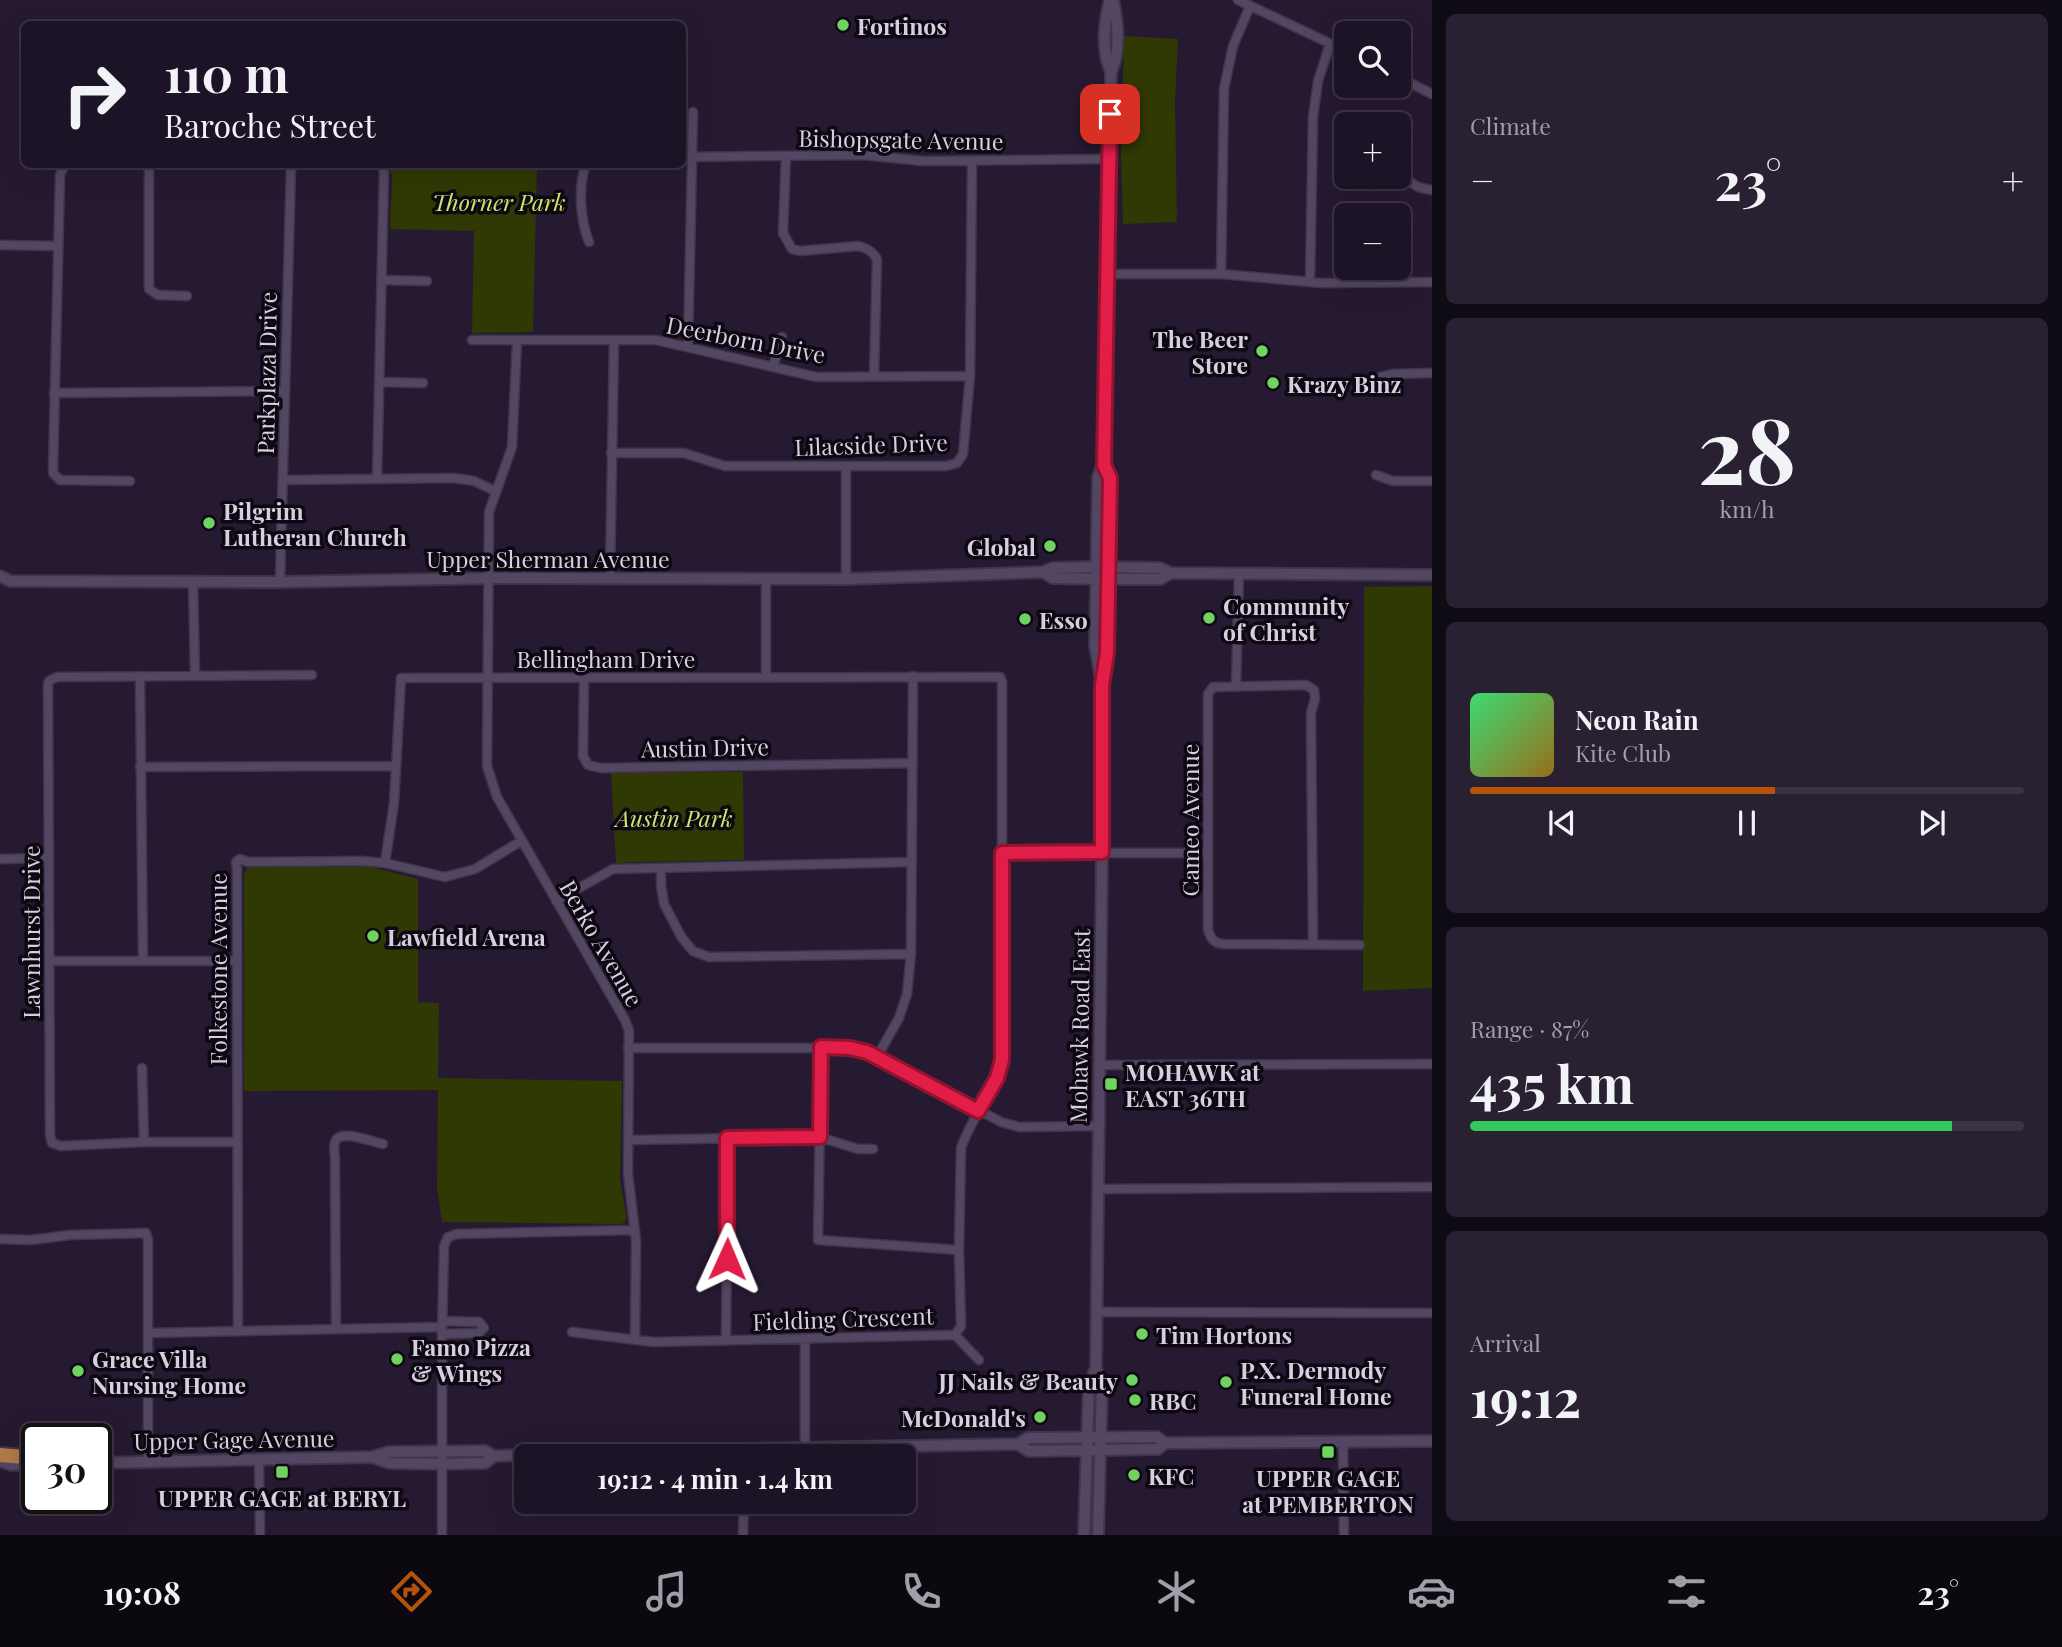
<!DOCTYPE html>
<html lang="en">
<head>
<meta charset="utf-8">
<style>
	body { margin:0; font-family:"Playfair Display",serif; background:#292132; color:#f1f3f6; height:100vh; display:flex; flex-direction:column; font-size:26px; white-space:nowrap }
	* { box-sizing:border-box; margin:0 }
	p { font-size:23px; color:#a09ea7 }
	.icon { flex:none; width:38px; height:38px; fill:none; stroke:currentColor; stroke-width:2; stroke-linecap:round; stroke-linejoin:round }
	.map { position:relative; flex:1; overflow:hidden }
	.details { display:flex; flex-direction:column; gap:14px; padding:14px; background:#0f0b15; width:630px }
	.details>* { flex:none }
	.guide { position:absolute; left:21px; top:21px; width:665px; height:147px; border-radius:10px; box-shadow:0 7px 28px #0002,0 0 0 2px #3a3343; background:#1c1426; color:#f1f3f6; overflow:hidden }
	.fabs { position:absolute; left:1334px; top:21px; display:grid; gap:14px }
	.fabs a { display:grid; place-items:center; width:77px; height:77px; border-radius:10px; background:#1c1426; box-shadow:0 7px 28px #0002,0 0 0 2px #3a3343; font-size:35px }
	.speed { position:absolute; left:21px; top:1423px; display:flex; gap:14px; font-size:35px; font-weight:700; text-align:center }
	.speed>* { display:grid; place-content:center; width:91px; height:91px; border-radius:50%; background:#1c1426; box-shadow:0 7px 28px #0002,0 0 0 2px #3a3343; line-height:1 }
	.speed .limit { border:4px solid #111; border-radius:10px; background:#fff; color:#111 }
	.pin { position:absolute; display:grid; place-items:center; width:60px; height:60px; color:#fff; margin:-30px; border-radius:14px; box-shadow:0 4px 10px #0006 }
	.me { position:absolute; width:77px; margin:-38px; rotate:1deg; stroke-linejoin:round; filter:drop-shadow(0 0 5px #0008) }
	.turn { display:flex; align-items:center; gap:24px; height:147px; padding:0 28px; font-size:32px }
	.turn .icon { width:91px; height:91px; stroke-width:2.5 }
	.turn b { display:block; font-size:49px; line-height:60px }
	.big { font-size:52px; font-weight:700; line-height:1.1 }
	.details .widget { flex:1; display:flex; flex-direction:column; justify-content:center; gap:10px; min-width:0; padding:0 24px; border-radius:10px; background:#292132 }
	.details .dial { align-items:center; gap:0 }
	.dial b { font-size:91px; line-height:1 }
	.song { display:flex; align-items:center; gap:21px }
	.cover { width:84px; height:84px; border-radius:10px; background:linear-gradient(135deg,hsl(140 70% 55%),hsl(40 70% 35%)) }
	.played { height:7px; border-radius:4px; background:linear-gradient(90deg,#b45309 55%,#3a3343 55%) }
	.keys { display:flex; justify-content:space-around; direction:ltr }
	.heat { display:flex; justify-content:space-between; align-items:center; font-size:38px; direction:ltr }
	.charge { height:10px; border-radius:5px; background:linear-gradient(90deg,#34c759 87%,#3a3343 0) }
	.trip { position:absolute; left:514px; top:1444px; width:402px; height:70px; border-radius:10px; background:#1c1426; box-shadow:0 7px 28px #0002,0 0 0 2px #3a3343; font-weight:700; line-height:70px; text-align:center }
	.menu { display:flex; height:112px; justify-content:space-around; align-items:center; background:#0b080f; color:#a09ea7 }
	.menu .icon { width:49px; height:49px }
	.menu .current { color:#b45309 }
	.menu b { font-size:32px; color:#f1f3f6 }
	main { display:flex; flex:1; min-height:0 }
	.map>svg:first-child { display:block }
</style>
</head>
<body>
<main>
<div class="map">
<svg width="1432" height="1535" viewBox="0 0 1432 1535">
	<rect width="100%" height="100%" fill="#261a32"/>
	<!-- green -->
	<path fill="#303804" d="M1124 36 1178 39 1175 102 1177 222 1123 224 1121 153Z
		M388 165H537L533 332 472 333 474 231 390 229 392 176Z
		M1432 586V988L1363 991 1364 587Z
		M743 772 744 860 631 862 616 864 611 773Z
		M252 867H370L418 879V1002L439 1003 438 1078 622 1081 620 1180 627 1219 622 1224 442 1222 437 1188 438 1090 244 1091V874L247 869Z"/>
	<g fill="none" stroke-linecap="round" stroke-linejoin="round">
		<!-- street casing -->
		<g stroke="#3f354a" stroke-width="11">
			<path id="street" d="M1238 0 1346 51
				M1398 77 1432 94
				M786 156 783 233 792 249 800 251 858 246C867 248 872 251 877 259L874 376
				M682 157 863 155 923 161 1109 159
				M68 164 63 168 60 175 53 473 60 480 130 481
				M149 164V289L158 295 187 296
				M586 164C578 186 580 220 589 242
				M1406 179 1418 187 1432 190
				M0 245 57 246
				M1108 274H1221L1322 283 1432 282
				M1221 274 1224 89 1233 46 1250 6
				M381 280 427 281
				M1310 282 1313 117 1318 81 1330 44
				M472 340H656L816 377 970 376
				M517 341 512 447 489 512 487 766 497 797 625 1020 629 1031 628 1174 636 1241 635 1340
				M688 347 693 112
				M773 367 782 337
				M1377 378 1392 374 1432 373
				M379 382 423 383
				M54 393 284 391
				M611 453H684L725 466H946L957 463 963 454 970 376 972 161
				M846 467V579
				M1376 475 1393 481H1432
				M377 479 384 172 381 164
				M283 480 454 478 474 481 495 491
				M610 579 614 340
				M193 581 195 675
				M280 582 291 164
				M140 676 143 960
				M766 677V579
				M584 678 583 756 588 765 601 768 912 763
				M1236 686 1239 574
				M140 767 396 766
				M1002 853H1207
				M0 859 49 858
				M385 863 394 803 401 678 1000 677 1002 682V1060C993 1092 972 1117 961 1148L959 1250 961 1326 955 1335
				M661 868V885L664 904 682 938 693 951 709 957 911 954
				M556 901 613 869 912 862
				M1313 944 1311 713 1315 699 1314 690 1306 685 1213 687 1208 694V930C1211 939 1214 943 1223 944L1360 945
				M50 961H237
				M821 1047 818 1240 959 1250
				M628 1048H850L868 1052 1001 1122 1019 1127 1099 1126
				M877 1057 899 1018 907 994 911 954 913 676
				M1100 1065 1432 1064
				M142 1068 144 1142
				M628 1140 819 1137 858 1149H873
				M237 1142H144L61 1146 52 1143 50 1135 48 685 49 681 57 677 312 675
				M1098 1189 1432 1187
				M0 1239 31 1240 70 1235 146 1233 148 1240V1463
				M1097 1312 1432 1313
				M336 1329 335 1159C335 1154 333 1146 335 1142 340 1128 372 1142 383 1144
				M238 1332 237 870 236 862 240 859 248 862 361 861 385 863 445 877 475 869 521 841
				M572 1332 653 1342 955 1335 979 1360
				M148 1333 442 1327
				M442 1334 479 1333 484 1328 479 1322 443 1321
				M726 1341 728 1138
				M1343 1441 1344 1535
				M805 1448V1339
				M259 1460 260 1535
				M442 1535V1334L444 1246 448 1237 457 1234 635 1230
				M743 1535 744 1502"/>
		</g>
		<!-- secondary casing -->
		<g stroke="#3f354a" stroke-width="14">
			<path id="secondary" d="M1110 0C1104 22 1101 51 1111 72
				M1043 572 1053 578 1108 579H1160L1171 573
				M0 576 10 581 280 582 498 578 846 579 1043 572 1053 568 1096 567 1160 568 1171 573 1432 575
				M1103 675 1107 652 1110 478 1104 465
				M1018 1444 1029 1451 1100 1450 1158 1449 1165 1443 1432 1441
				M372 1457 389 1463 442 1464 485 1463 494 1456
				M0 1461 11 1465 37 1464
				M96 1463 372 1457 389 1452 485 1451 494 1456 746 1449 1018 1444 1028 1438 1157 1437 1165 1443
				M1084 1535 1089 1384 1096 1368
				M1098 1535 1102 1386 1096 1368 1103 768 1102 685 1095 646 1098 477 1104 461 1111 72C1121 51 1118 23 1113 0"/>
		</g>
		<!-- highway casing -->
		<g stroke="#3f354a" stroke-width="18">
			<path id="highway" d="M0 1455 24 1457 37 1462"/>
		</g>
		<!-- street -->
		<use href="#street" stroke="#534662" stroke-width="8"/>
		<!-- secondary -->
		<use href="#secondary" stroke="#534662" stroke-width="10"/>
		<!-- highway -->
		<use href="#highway" stroke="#af7a48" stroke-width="14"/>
	</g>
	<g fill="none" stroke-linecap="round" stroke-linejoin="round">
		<!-- route casing -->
		<g stroke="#92132f" stroke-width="18">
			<path id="route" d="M727 1259V1138L820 1137 821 1047 850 1048 867 1052 978 1111 997 1078 1002 1060V853L1102 852V685L1107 653 1110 478 1104 465 1110 114"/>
		</g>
		<!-- route -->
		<use href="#route" stroke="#e11d48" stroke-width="12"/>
	</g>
	<!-- markers -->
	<g fill="#70d35f" stroke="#0d0812" stroke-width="2.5">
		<circle cx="843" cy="25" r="7"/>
		<circle cx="1262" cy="351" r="7"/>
		<circle cx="1273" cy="383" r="7"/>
		<circle cx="209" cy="523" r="7"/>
		<circle cx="1050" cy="546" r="7"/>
		<circle cx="1209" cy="618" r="7"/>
		<circle cx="1025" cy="619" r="7"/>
		<circle cx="373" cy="936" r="7"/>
		<rect x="1104" y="1077" width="14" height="14" rx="3.5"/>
		<circle cx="1142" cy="1334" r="7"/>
		<circle cx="397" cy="1359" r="7"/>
		<circle cx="78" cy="1371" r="7"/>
		<circle cx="1132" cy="1380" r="7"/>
		<circle cx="1226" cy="1382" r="7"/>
		<circle cx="1135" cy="1400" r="7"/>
		<circle cx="1040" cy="1417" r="7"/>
		<rect x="1321" y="1445" width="14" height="14" rx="3.5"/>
		<rect x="275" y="1465" width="14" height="14" rx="3.5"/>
		<circle cx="1134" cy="1475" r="7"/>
	</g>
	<g text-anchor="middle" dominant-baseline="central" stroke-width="7" stroke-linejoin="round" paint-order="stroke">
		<!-- poi labels -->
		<g font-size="23" font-weight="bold" fill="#d6cfe0" stroke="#0d0812" text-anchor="start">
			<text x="857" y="25">Fortinos</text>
			<text x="1248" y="338" text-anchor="end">The Beer<tspan x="1248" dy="26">Store</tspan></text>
			<text x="1287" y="383">Krazy Binz</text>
			<text x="223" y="510">Pilgrim<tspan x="223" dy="26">Lutheran Church</tspan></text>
			<text x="1036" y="546" text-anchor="end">Global</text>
			<text x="1223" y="605">Community<tspan x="1223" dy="26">of Christ</tspan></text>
			<text x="1039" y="619">Esso</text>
			<text x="387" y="936">Lawfield Arena</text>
			<text x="1125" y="1071">MOHAWK at<tspan x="1125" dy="26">EAST 36TH</tspan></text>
			<text x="1156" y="1334">Tim Hortons</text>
			<text x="411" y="1346">Famo Pizza<tspan x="411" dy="26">&amp; Wings</tspan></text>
			<text x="92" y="1358">Grace Villa<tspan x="92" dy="26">Nursing Home</tspan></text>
			<text x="1240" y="1369">P.X. Dermody<tspan x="1240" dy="26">Funeral Home</tspan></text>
			<text x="1118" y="1380" text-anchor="end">JJ Nails &amp; Beauty</text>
			<text x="1149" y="1400">RBC</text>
			<text x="1026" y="1417" text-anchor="end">McDonald's</text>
			<text x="1148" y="1475">KFC</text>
			<text x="1328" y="1477" text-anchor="middle">UPPER GAGE<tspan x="1328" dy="26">at PEMBERTON</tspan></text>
			<text x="282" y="1497" text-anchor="middle">UPPER GAGE at BERYL</text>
		</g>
		<!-- street labels -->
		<g font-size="23" fill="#d6cfe0" stroke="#0d0812">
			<text transform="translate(901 139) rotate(1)">Bishopsgate Avenue</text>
			<text transform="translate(746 339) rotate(11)">Deerborn Drive</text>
			<text transform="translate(266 373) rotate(-89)">Parkplaza Drive</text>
			<text transform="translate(871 444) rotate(-2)">Lilacside Drive</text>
			<text x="548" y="558">Upper Sherman Avenue</text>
			<text x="606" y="658">Bellingham Drive</text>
			<text transform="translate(705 747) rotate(-1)">Austin Drive</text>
			<text transform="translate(1189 820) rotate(-90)">Cameo Avenue</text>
			<text transform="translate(30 932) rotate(-90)">Lawnhurst Drive</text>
			<text transform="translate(602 943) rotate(60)">Berko Avenue</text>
			<text transform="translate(217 969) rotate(-90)">Folkestone Avenue</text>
			<text transform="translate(1079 1026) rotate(-89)">Mohawk Road East</text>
			<text transform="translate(843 1318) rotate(-2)">Fielding Crescent</text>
			<text transform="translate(234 1439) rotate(-1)">Upper Gage Avenue</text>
		</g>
		<!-- park labels -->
		<g font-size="23" font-style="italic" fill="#cce56a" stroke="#0d0812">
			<text x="499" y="201">Thorner Park</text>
			<text x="674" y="817">Austin Park</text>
		</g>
	</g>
</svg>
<div class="fabs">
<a><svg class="icon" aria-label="search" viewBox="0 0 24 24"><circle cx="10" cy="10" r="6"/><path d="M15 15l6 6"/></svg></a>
<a>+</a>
<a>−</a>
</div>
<div class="speed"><div class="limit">30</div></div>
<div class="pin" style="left:1110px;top:114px;background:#d93025"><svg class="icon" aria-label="arrive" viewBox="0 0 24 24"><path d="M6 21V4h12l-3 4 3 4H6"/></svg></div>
<svg class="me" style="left:727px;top:1259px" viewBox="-20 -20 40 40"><path d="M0-17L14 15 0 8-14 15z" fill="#e11d48" stroke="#fff" stroke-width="4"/></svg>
<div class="trip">19:12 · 4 min · 1.4 km</div>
<div class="guide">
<div class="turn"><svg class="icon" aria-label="right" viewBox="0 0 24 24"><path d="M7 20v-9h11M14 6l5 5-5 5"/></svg><div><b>110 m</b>Baroche Street</div></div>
</div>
</div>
<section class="details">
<div class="widget"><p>Climate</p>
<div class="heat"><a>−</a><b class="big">23°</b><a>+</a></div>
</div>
<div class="widget dial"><b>28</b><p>km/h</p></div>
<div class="widget">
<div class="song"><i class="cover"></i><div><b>Neon Rain</b><p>Kite Club</p></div></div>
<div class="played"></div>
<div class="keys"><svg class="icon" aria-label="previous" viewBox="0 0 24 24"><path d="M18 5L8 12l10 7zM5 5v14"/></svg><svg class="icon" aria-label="pause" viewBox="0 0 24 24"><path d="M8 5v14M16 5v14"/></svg><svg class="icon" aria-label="next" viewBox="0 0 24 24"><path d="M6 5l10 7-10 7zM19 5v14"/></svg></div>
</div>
<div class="widget"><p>Range · 87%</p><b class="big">435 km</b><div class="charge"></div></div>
<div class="widget"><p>Arrival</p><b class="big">19:12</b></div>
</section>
</main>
<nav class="menu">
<b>19:08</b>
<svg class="icon current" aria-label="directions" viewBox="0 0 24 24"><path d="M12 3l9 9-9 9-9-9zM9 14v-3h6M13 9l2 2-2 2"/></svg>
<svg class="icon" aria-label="music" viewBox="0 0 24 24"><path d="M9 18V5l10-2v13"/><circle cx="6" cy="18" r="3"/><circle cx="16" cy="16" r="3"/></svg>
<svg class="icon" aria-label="phone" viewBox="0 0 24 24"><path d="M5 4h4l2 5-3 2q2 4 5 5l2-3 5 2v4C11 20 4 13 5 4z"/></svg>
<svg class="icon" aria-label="climate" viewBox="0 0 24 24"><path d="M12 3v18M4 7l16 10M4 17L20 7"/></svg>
<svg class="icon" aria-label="car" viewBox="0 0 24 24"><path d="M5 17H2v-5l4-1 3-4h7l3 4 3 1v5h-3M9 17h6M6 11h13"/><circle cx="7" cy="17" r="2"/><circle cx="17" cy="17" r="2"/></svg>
<svg class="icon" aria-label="filters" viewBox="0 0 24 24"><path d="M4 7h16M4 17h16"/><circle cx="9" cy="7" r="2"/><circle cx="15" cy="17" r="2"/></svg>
<b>23°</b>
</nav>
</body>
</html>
